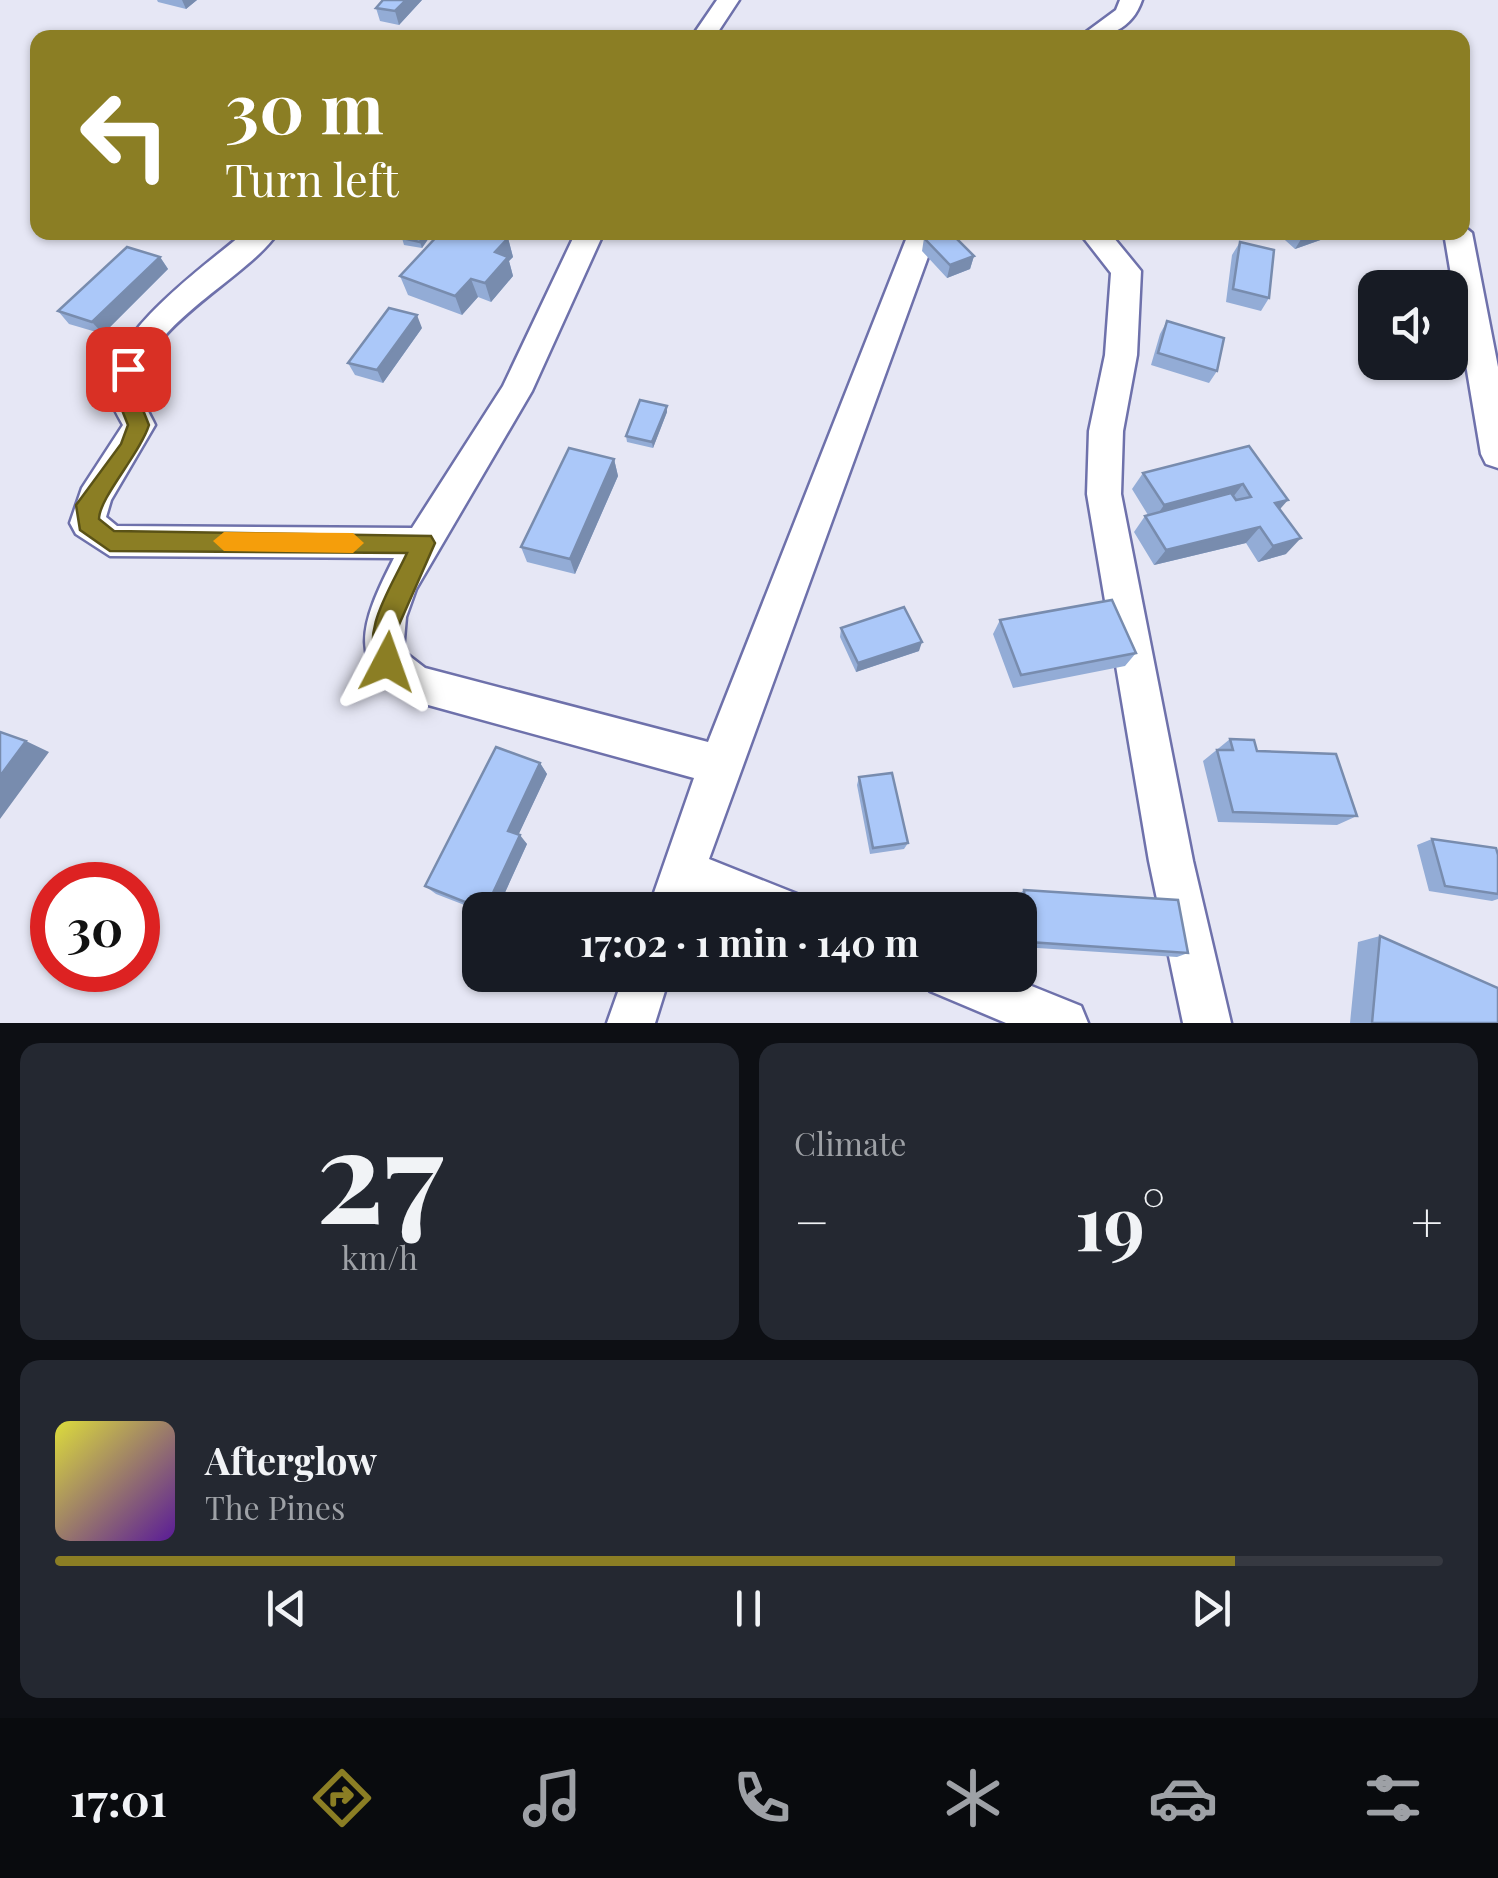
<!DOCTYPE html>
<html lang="en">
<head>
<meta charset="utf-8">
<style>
	body { margin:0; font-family:"Playfair Display",serif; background:#242831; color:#f1f3f6; height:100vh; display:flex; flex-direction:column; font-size:38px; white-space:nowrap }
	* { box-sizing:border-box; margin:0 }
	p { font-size:32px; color:#9ea1a6 }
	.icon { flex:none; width:55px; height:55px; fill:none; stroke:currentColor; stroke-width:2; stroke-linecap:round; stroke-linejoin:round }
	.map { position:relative; height:1023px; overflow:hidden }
	.details { display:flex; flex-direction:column; gap:20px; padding:20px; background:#0d0f14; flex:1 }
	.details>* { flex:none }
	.hud { position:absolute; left:30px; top:30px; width:1440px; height:210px; border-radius:20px; box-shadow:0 2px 8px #0004; background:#8b7e24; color:#fff; overflow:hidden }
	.controls { position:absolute; left:1358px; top:270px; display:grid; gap:20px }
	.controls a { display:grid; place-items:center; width:110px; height:110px; border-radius:20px; background:#171b24; box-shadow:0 2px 8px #0004; font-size:50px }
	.speed { position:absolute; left:30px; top:862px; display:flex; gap:20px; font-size:50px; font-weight:700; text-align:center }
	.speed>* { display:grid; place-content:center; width:130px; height:130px; border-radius:50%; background:#171b24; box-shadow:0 2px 8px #0004; line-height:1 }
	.speed .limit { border:15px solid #d22; background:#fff; color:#111 }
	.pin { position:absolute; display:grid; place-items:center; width:85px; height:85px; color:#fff; margin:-42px; border-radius:20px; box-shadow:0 5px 15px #0006 }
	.me { position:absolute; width:110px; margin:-55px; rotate:4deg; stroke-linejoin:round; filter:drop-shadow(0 0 8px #0008) }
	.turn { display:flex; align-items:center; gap:35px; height:210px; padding:0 30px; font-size:45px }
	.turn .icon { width:130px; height:130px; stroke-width:2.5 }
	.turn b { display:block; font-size:70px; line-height:85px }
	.big { font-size:75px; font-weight:700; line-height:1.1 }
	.details .tile { flex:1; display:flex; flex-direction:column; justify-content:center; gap:15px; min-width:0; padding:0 35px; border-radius:20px; background:#242831 }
	.details .dial { align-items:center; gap:0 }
	.dial b { font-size:130px; line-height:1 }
	.song { display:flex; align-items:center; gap:30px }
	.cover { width:120px; height:120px; border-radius:15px; background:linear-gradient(135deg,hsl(60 70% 55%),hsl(270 70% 35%)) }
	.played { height:10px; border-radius:5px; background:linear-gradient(90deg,#8b7e24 85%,#363941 85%) }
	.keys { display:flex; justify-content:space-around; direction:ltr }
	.heat { display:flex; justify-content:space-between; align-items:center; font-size:55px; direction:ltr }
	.details .tiles { flex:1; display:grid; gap:20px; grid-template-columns:1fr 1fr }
	.tile:last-child { grid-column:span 2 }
	.trip { position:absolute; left:462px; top:892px; width:575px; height:100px; border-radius:20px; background:#171b24; box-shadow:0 2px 8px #0004; font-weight:700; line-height:100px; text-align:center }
	.tabs { display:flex; height:160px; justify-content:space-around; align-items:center; background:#090b0e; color:#9ea1a6 }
	.tabs .icon { width:70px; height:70px }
	.tabs .current { color:#8b7e24 }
	.tabs b { font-size:45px; color:#f1f3f6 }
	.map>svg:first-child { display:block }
</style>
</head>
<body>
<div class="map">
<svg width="1498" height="1023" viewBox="0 0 1498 1023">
	<rect width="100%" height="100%" fill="#e6e7f5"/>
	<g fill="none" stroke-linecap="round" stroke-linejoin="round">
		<!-- minor casing -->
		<g stroke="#6e71ab" stroke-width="5">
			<path id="minor" d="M717 0H739L714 38H691Z
				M1120 0H1142C1132 30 1107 38 1078 38L1116 10Z
				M1462 225 1472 233 1498 367V468L1486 464 1481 454 1444 233 1462 232Z
				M245 232H278C248 279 140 326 141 389 141 401 150 414 155 425L111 500 106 517 117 526 412 528 503 386 576 232H604L532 391 416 589 406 617 403 651 425 668 708 742 909 232H937L709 859 797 894 803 910H725L696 898 692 910H648L694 778 421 703C340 672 362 621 394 558L110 556 76 534 70 523 82 488 123 425C117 414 109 401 109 389 110 332 205 266 245 232Z
				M1079 232H1109L1141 271 1137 355 1123 431 1121 494 1193 861 1231 1023H1183L1149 861 1087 494 1089 431 1105 355 1111 273Z
				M624 975H670L655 1023H607Z
				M923 975H1004L1081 1006 1088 1023H1006L930 991Z"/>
		</g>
		<!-- minor -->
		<use href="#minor" fill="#fff" fill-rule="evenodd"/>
	</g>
	<!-- wall -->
	<path fill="#93acd6" d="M157 0H197L186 9 158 2Z
		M383 0H422L399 25 380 21 376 8Z
		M405 232H433L422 248 404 245 402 238Z
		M1276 232H1343L1295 249Z
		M508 238 513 257 509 261 513 276 491 302 478 297 462 315 408 295 400 276Z
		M924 238 974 256 970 269 947 278 922 251Z
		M1240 242 1269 298 1261 311 1226 302 1232 255Z
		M160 257 168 269 103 334 69 324 58 311Z
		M1167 321 1217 371 1209 383 1151 365 1160 334Z
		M422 328 383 383 355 375 348 363Z
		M667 406V412L653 448 627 442 626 436Z
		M1249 446 1280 510 1286 554 1258 562 1246 543 1154 565 1134 532 1145 516 1148 515 1132 489 1143 473Z
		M614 459 618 476 575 574 527 562 521 547Z
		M1000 620 1136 653 1125 666 1013 688 993 634Z
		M841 628 919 651 856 672 840 637Z
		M1230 739 1257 751 1357 816 1337 825 1218 822 1203 761Z
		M540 763 547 774 518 835 527 844 497 910H480V911L436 894 425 886Z
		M859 777 908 843 904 849 870 854 857 785Z
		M1432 839 1498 855V899L1492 901 1429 891 1417 845Z
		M1024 890 1188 953 1177 957 1022 947 1018 895Z
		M1380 936 1498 1023H1350L1358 942Z"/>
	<!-- shaded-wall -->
	<path fill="#788cae" d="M182 0H197L186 9Z
		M406 0H422L399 25 395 11Z
		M426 232H433L422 248 420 242Z
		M1314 232H1343L1295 249 1303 236Z
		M508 238 513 257 509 261 513 276 491 302 485 283 495 252Z
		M974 256 970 269 947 278 950 265Z
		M160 257 168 269 103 334 92 322Z
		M471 279 478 297 462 315 455 296Z
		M417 315 422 328 383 383 377 370Z
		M667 406V412L653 448 652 442Z
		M614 459 618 476 575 574 570 559Z
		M1243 484 1230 501 1153 521 1164 505Z
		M1288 500 1274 516 1275 503Z
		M1260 527 1246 543 1154 565 1166 550Z
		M1301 538 1286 554 1258 562 1273 546Z
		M922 642 919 651 856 672 858 663Z
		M26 741 49 752 0 819V776Z
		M540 763 547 774 516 840 508 831Z
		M520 835 527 844 497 910H485Z"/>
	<!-- building -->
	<path fill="#abc8f9" stroke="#788cae" stroke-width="2.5" d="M383 0H406L395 11 376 8Z
		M405 232H426L420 242 402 238Z
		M441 232H493L508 238 495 252 508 257 485 283 471 279 455 296 400 276Z
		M938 232H950L974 256 950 265 924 238Z
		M1240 242 1274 250 1269 298 1233 289Z
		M127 247 160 257 92 322 58 311Z
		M389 308 417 315 377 370 348 363Z
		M1167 321 1224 338 1217 371 1158 353Z
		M640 400 667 406 652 442 626 436Z
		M1249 446 1288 500 1275 503 1301 538 1273 546 1260 527 1166 550 1145 516 1231 493 1236 500 1251 497 1243 484 1164 505 1143 473Z
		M569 448 614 459 570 559 521 547Z
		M1112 600 1136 653 1021 675 1000 620Z
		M904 607 922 642 858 663 841 628Z
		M0 732 26 741 0 776Z
		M1230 739 1254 740 1257 751 1336 754 1357 816 1233 812 1217 750H1233Z
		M496 747 540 763 508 831 520 835 485 910 425 886Z
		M892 773 908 843 873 848 859 777Z
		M1432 839 1496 848 1498 855V894L1445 886Z
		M1024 890 1178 900 1188 953 1029 942Z
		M1380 936 1498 988V1023H1372Z"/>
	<!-- route -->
	<path fill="#8b7e24" stroke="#5a5217" stroke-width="2.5" d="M128 361 138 369 135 390 149 425C140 454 99 498 99 519L114 531 431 536 435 543 398 627 396 671H378C360 630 390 590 407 553L110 551 80 530 76 505 121 444 128 425 114 390 117 369Z"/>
	<!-- slow -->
	<path fill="#f59e0b" d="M224 532 353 533 364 543 353 553 224 551 213 541Z"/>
</svg>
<div class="controls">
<a><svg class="icon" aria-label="sound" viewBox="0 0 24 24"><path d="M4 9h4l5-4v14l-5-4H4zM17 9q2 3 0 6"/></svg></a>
</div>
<div class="speed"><div class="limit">30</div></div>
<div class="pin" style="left:128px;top:369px;background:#d93025"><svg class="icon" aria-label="arrive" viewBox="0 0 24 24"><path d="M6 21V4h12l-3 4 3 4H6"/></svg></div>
<svg class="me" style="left:387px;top:662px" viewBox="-20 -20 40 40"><path d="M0-17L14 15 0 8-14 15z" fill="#8b7e24" stroke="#fff" stroke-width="4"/></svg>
<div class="trip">17:02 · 1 min · 140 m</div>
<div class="hud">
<div class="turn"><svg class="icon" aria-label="left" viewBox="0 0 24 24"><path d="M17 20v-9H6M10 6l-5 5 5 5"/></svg><div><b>30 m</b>Turn left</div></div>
</div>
</div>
<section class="details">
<div class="tiles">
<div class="tile dial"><b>27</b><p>km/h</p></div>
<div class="tile"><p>Climate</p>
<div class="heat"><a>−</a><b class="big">19°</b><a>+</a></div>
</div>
<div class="tile">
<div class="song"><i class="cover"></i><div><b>Afterglow</b><p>The Pines</p></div></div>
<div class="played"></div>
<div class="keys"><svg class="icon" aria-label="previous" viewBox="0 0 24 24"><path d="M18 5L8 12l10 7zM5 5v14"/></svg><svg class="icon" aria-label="pause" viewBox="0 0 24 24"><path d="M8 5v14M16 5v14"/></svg><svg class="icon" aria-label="next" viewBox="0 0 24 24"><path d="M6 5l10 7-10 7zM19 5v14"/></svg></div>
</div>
</div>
</section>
<nav class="tabs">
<b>17:01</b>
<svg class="icon current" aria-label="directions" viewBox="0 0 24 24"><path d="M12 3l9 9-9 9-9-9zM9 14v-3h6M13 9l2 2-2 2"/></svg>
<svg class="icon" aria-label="music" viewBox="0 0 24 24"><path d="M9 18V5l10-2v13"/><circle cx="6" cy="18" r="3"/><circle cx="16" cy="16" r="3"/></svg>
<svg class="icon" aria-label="phone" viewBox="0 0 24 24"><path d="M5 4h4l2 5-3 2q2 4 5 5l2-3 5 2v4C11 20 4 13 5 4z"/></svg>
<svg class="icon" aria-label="climate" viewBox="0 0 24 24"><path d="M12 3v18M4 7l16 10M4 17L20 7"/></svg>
<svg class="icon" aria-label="car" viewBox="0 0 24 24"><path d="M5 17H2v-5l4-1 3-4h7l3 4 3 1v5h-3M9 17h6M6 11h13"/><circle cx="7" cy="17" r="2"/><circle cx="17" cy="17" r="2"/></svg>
<svg class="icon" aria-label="filters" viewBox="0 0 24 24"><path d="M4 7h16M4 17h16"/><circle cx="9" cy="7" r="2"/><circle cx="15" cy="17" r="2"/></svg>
</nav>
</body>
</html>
